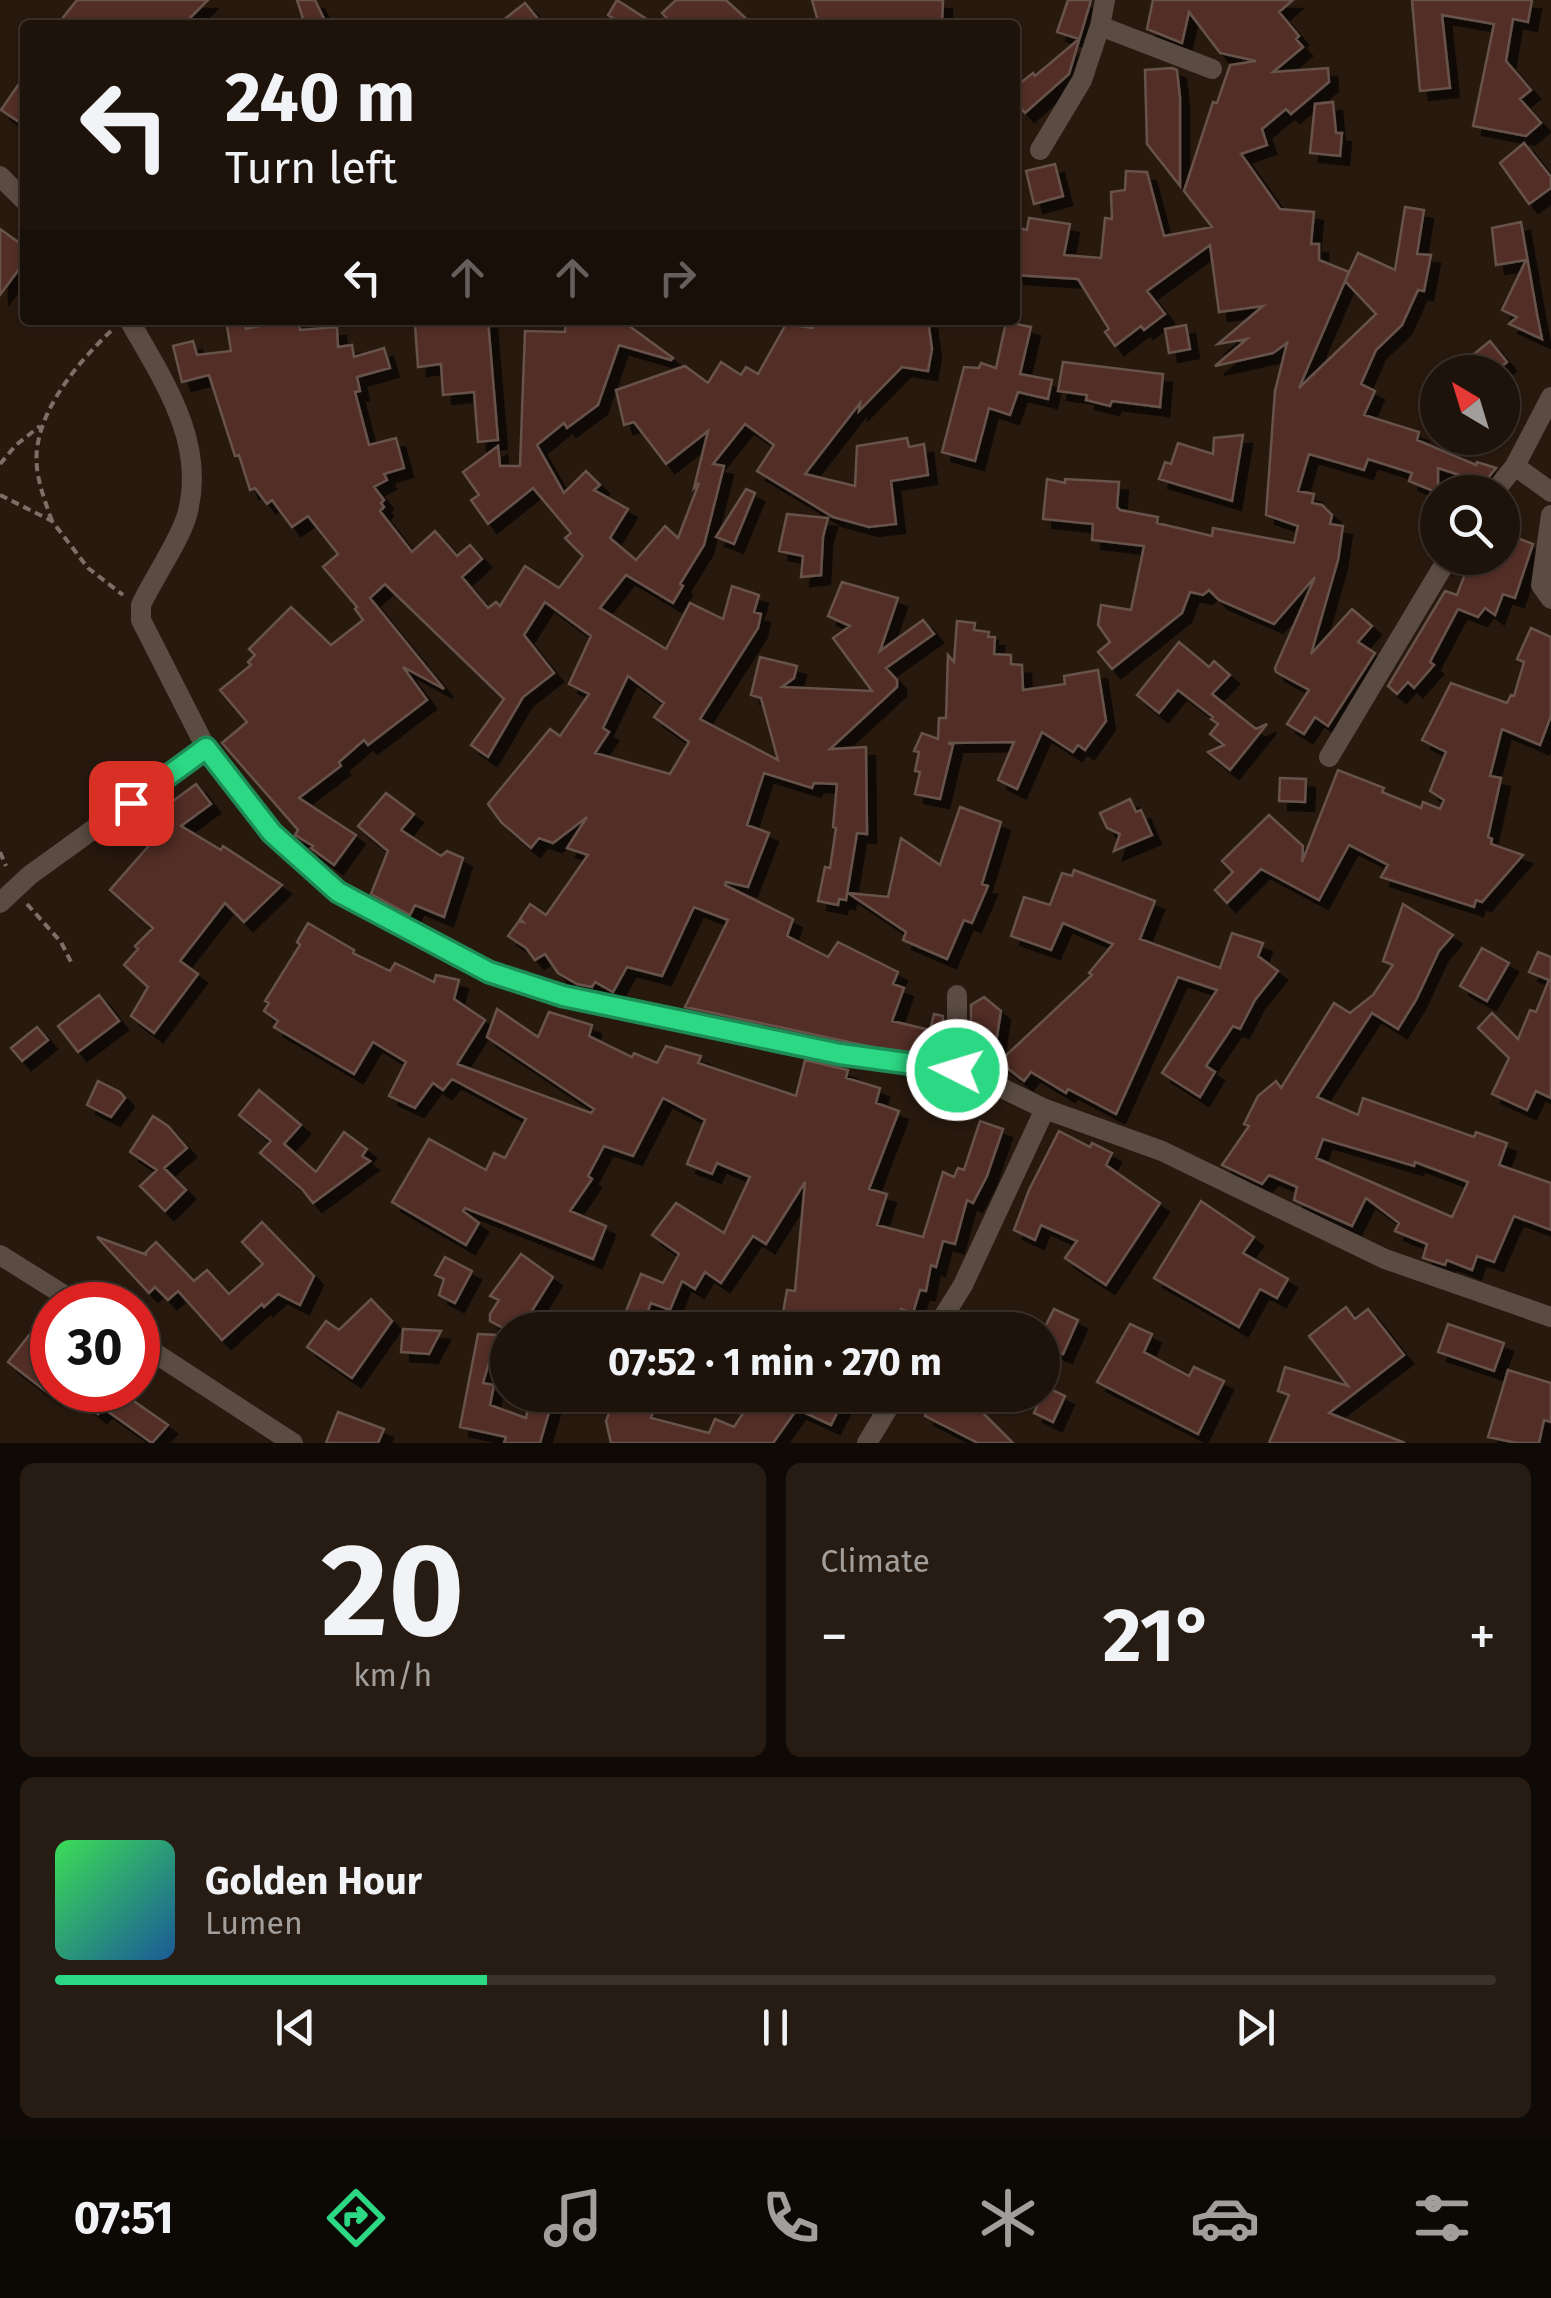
<!DOCTYPE html>
<html lang="en">
<head>
<meta charset="utf-8">
<style>
	body { margin:0; font-family:"Fira Sans",sans-serif; background:#261c13; color:#f1f3f6; height:100vh; display:flex; flex-direction:column; font-size:38px; white-space:nowrap }
	* { box-sizing:border-box; margin:0 }
	p { font-size:32px; color:#a19e9c }
	.icon { flex:none; width:55px; height:55px; fill:none; stroke:currentColor; stroke-width:2; stroke-linecap:round; stroke-linejoin:round }
	.map { position:relative; height:1443px; overflow:hidden }
	.panel { display:flex; flex-direction:column; gap:20px; padding:20px; background:#100a06; flex:1 }
	.panel>* { flex:none }
	.guide { position:absolute; left:20px; top:20px; width:1000px; height:305px; border-radius:10px; box-shadow:0 2px 8px #0004,0 0 0 2px #3c322b; background:#1e130a; color:#f1f3f6; overflow:hidden }
	.needle { width:65px; rotate:322deg }
	.controls { position:absolute; left:1420px; top:355px; display:grid; gap:20px }
	.controls a { display:grid; place-items:center; width:100px; height:100px; border-radius:50%; background:#1e130a; box-shadow:0 2px 8px #0004,0 0 0 2px #3c322b; font-size:50px }
	.speed { position:absolute; left:30px; top:1282px; display:flex; gap:20px; font-size:50px; font-weight:700; text-align:center }
	.speed>* { display:grid; place-content:center; width:130px; height:130px; border-radius:50%; background:#1e130a; box-shadow:0 2px 8px #0004,0 0 0 2px #3c322b; line-height:1 }
	.speed .limit { border:15px solid #d22; background:#fff; color:#111 }
	.pin { position:absolute; display:grid; place-items:center; width:85px; height:85px; color:#fff; margin:-42px; border-radius:20px; box-shadow:0 5px 15px #0006 }
	.me { position:absolute; width:110px; margin:-55px; rotate:275deg; stroke-linejoin:round; filter:drop-shadow(0 0 8px #0008) }
	.turn { display:flex; align-items:center; gap:35px; height:210px; padding:0 40px; font-size:45px }
	.turn .icon { width:130px; height:130px; stroke-width:2.5 }
	.turn b { display:block; font-size:70px; line-height:85px }
	.lanes { display:flex; align-items:center; height:95px; padding:0 40px; background:#0003; justify-content:center; gap:50px; direction:ltr }
	.lanes .off { opacity:.35 }
	.big { font-size:75px; font-weight:700; line-height:1.1 }
	.panel .card { flex:1; display:flex; flex-direction:column; justify-content:center; gap:15px; min-width:0; padding:0 35px; border-radius:15px; background:#261c13 }
	.panel .dial { align-items:center; gap:0 }
	.dial b { font-size:130px; line-height:1 }
	.song { display:flex; align-items:center; gap:30px }
	.cover { width:120px; height:120px; border-radius:15px; background:linear-gradient(135deg,hsl(130 70% 55%),hsl(210 70% 35%)) }
	.played { height:10px; border-radius:5px; background:linear-gradient(90deg,#2dd884 30%,#3c322b 30%) }
	.keys { display:flex; justify-content:space-around; direction:ltr }
	.heat { display:flex; justify-content:space-between; align-items:center; font-size:55px; direction:ltr }
	.panel .tiles { flex:1; display:grid; gap:20px; grid-template-columns:1fr 1fr }
	.card:last-child { grid-column:span 2 }
	.trip { position:absolute; left:490px; top:1312px; width:570px; height:100px; border-radius:50px; background:#1e130a; box-shadow:0 2px 8px #0004,0 0 0 2px #3c322b; font-weight:700; line-height:100px; text-align:center }
	.tab-bar { display:flex; height:160px; justify-content:space-around; align-items:center; background:#0c0804; color:#a19e9c }
	.tab-bar .icon { width:70px; height:70px }
	.tab-bar .selected { color:#2dd884 }
	.tab-bar b { font-size:45px; color:#f1f3f6 }
	.map>svg:first-child { display:block }
</style>
</head>
<body>
<div class="map">
<svg width="1551" height="1443" viewBox="0 0 1551 1443">
	<defs>
		<filter id="shadow"><feDropShadow dx="9" dy="9" stdDeviation="0" flood-color="#0009"/></filter>
	</defs>
	<rect width="100%" height="100%" fill="#28190e"/>
	<!-- building -->
	<path fill="#532f25" stroke="#67524c" stroke-width="2.5" fill-rule="evenodd" filter="url(#shadow)" d="M77 0H208L183 25H57Z
		M297 0H315L327 25H305Z
		M617 0 656 25H624L608 15Z
		M676 0H726L753 25H673L662 13Z
		M812 0H943L942 25H819Z
		M1068 0H1091L1069 74 1025 113 1015 101V87L1033 73 1035 76 1079 39 1057 32Z
		M1153 0H1293L1279 12 1299 36 1296 39 1303 47 1273 72 1328 68 1329 82 1291 114 1286 109 1262 129 1267 145 1241 154 1280 209 1314 212 1311 244H1319V260L1349 272 1299 388 1376 314 1345 281 1358 253 1395 270 1405 207 1424 210 1417 254 1431 255 1424 291 1418 290 1402 325 1376 350 1361 384 1375 391 1364 415 1419 432 1417 440 1476 465 1477 462 1496 468 1484 483 1438 468V493L1409 481 1412 473 1368 459 1364 470 1309 454 1298 491 1314 494 1312 503 1322 505 1332 515 1330 524 1343 526 1338 560 1311 654 1352 609 1372 626 1358 642 1375 653 1328 726 1315 717 1304 734 1287 724 1309 690 1276 672 1275 668 1315 577 1274 624 1219 600 1209 590 1203 595 1190 592 1182 613 1112 669 1098 652 1110 642 1098 625 1101 605 1131 610 1144 546 1092 540 1093 524 1043 519 1047 479 1065 483V479L1119 482 1117 507 1120 510 1158 517 1157 523 1212 536 1213 528 1294 543 1298 526 1266 515 1275 391 1287 343 1273 353 1215 366 1247 339 1218 344 1263 306 1219 312 1210 245 1147 291 1165 314 1144 330 1141 326 1115 346 1105 332 1109 329 1078 279 1015 275V227L1027 230 1029 218 1070 224 1064 255 1101 258 1105 218 1112 219 1111 192 1125 190 1126 171 1147 172 1164 236 1212 227 1184 191 1213 102 1217 103 1230 65 1256 61 1220 53 1189 12 1182 43 1147 29Z
		M1412 0H1532L1528 22 1513 19 1506 61 1531 90 1520 99 1541 123 1526 136 1473 126 1494 24 1442 15 1450 88 1420 91Z
		M525 3 543 25H497Z
		M1172 68 1177 70 1180 98V186L1147 144 1145 70Z
		M25 75V126L1 110Z
		M1333 102 1336 133H1342L1340 156 1310 153 1315 104Z
		M1524 143 1551 177V188L1529 204 1500 163Z
		M1055 164 1063 196 1034 204 1026 171Z
		M1521 222 1537 314 1542 339 1509 324 1517 317 1502 310 1526 260 1496 265 1492 228Z
		M0 229 25 247V261L0 295Z
		M226 320H244L246 329 286 320H298L300 330 337 327 338 347 352 345 354 357 384 348 390 368 357 377 360 391 355 392 369 445 396 438 404 468 384 474 387 480 374 487 384 500 381 503 384 507 380 511 412 552 435 531 457 556 470 545 482 559 462 577 488 608 496 602 500 606 525 566 559 588 583 556 565 538 571 533 533 488 488 524 471 500 479 495 463 472 498 446 500 466H520L525 331 565 332 566 320H621L673 358 671 360 619 345 598 405 567 428 564 423 537 445 564 493 586 471 600 485 594 490 628 509 610 538 636 560 665 526 678 538 699 483 694 488 708 431 666 464 634 422 624 425 616 390 685 366 708 383 721 362 741 375 746 367 758 374 786 324 813 328 815 320 869 325V320H928L932 349 928 371 902 367 859 411 860 403 805 474 855 486 857 446 907 438 909 447 924 444 928 475 891 481 896 524 869 527 833 517 757 471 774 445 745 424 713 464 724 466 704 545 680 584 683 586 673 603 626 575 600 608 666 649 690 603 723 619 732 586 759 595 754 612 761 614 758 628 700 719 778 760 761 698 751 695 760 657 797 666 794 678 782 687 872 691 833 638 850 626 828 616 842 582 898 598 880 651 923 620 934 634 886 668 897 680V687L830 749 866 747 867 834 857 833 846 900 839 899 838 905 818 901 825 867 830 868 836 828 833 827 837 784 814 783 812 788 764 773 747 825 769 833 748 887 726 882 725 885 793 919 787 936 828 957 838 942 898 972 893 984 904 988 892 1021 930 1030 934 1014 943 1016V1056L877 1048 685 1007 728 920 694 907 662 976 627 967 613 992 595 982 592 987 577 984 558 973 545 954 535 960 526 948 508 936 519 921 523 922 520 919 530 904 546 915 588 855 567 848 587 817 553 843 539 838 531 848 501 822 488 804 550 729 560 736 589 694 569 684 591 636 545 602 524 635 554 673 523 697 488 757 471 745 504 699 385 584 370 598 444 689 403 667 427 700 368 745 364 740 339 762 341 766 299 798 356 835 334 865 311 848 313 846 295 835 298 830 222 743 247 722 220 690 251 665 248 662 255 655 249 649 291 607 331 645 363 620 355 609 357 607 323 567 338 554 308 516 292 527 272 500 267 504 255 488 250 490 239 455 235 456 209 375 182 382 173 346 193 341 197 355 231 351ZM628 676 664 703 654 717 689 742 670 774 595 753 609 732 603 728Z
		M488 320 498 440 478 442 474 392 443 395 441 364 418 367 415 325Z
		M1006 322 1031 327 1020 374 1052 380 1048 399 1018 392 1010 415 989 408 975 461 942 452 964 367 979 368 981 363 996 368Z
		M1186 325 1190 349 1169 353 1165 329Z
		M1490 341 1507 362 1494 372H1490L1474 354Z
		M1063 362 1163 374 1160 407 1112 401 1110 406 1086 400 1087 395 1058 391Z
		M1243 435 1232 501 1159 479 1165 462 1171 464 1178 443 1213 454 1214 438Z
		M746 489 755 493 734 544 716 537Z
		M787 514 828 518 823 537 821 575 801 577 803 556 779 551Z
		M1512 536 1533 544 1515 598 1503 594 1495 615 1485 608 1478 617 1458 609 1430 662 1434 665 1414 688 1408 682 1397 694 1388 686 1445 591 1457 595 1471 558H1504Z
		M957 621 975 623 974 630 989 632 988 637H995L994 654 1011 655V664L1022 665 1023 690 1065 684 1064 676 1098 670 1106 721 1085 750 1078 745 1073 752 1042 732 1017 789 998 780 1014 742 948 743 953 745 940 799 915 794 920 772 915 771 919 752 914 751 922 733 938 739 939 718H946L948 655 954 662Z
		M1531 628 1551 637V716L1540 745 1502 729 1490 776 1501 778 1488 837 1492 839 1491 844 1523 855 1482 902 1476 900 1474 907 1381 877 1388 865 1349 845 1319 900 1261 869 1227 903 1215 890 1233 872 1222 861 1269 815 1303 846 1302 862 1338 770 1384 788 1382 792 1421 808 1423 802 1440 809 1444 800 1430 791 1446 752 1422 740 1451 683 1507 703 1511 695 1514 696 1524 662 1517 659Z
		M1179 642 1209 667 1214 661 1230 675 1212 694 1256 729 1267 724 1230 770 1208 752 1224 745 1210 734 1218 724 1211 719 1213 717 1178 690 1159 713 1137 695Z
		M1280 778 1306 779 1305 802 1279 801Z
		M196 784 211 804 181 826 221 850 223 846 282 885 244 922 225 903 180 961 198 974 154 1033 131 1016 148 987 124 965 138 949 135 946 153 928 110 890 160 833 143 810 149 806 158 812Z
		M386 793 414 814 401 830 441 856 447 851 463 858 444 917 415 905 410 915 371 894 388 851 358 826Z
		M1130 799 1136 812 1141 810 1152 835 1114 851 1120 834 1107 828 1100 813Z
		M960 807 1001 822 982 884 988 886 972 923 964 920 947 959 903 940 906 932 848 893 888 897 901 838 940 865Z
		M1074 870 1155 901 1140 939 1220 968 1232 933 1263 943 1258 956 1278 971 1255 1000 1240 1029 1233 1026 1206 1066 1215 1072 1200 1097 1162 1073 1217 990 1178 977 1116 1114 1068 1089 1066 1093 1031 1072 1024 1081 999 1062 1092 975 1089 973 1113 944 1063 923 1051 950 1011 936 1024 897 1050 905 1062 873 1072 876Z
		M1403 904 1453 935 1439 951 1416 1000 1398 1029 1372 1013 1317 1097 1358 1115 1363 1098 1474 1137 1476 1132 1507 1143 1499 1165 1551 1183V1230L1514 1216 1494 1262 1477 1256 1472 1270 1447 1260 1445 1265 1423 1258 1427 1244 1395 1231 1399 1223 1366 1198 1352 1226 1294 1200 1297 1187 1269 1175 1262 1184 1222 1165 1249 1126 1244 1124 1258 1096 1276 1081 1281 1088 1334 1003 1350 1013 1373 995 1393 965 1383 961ZM1323 1139 1414 1166 1415 1162 1468 1182 1452 1217 1316 1158Z
		M308 923 354 950 353 953 390 971 395 963 434 982 436 975 459 980 454 999 485 1020 457 1064 591 1113 594 1109 487 1037 497 1009 538 1037 549 1012 592 1025 589 1036 632 1057 634 1053 657 1063 666 1046 701 1056 698 1063 796 1096 805 1060 848 1070 846 1078 880 1088 876 1103 899 1111 869 1189 887 1194 877 1225 923 1237 943 1172 954 1177 958 1168 964 1170 980 1121 1003 1129 987 1176 973 1203 967 1200 955 1244 943 1241 936 1267 931 1265 926 1291 920 1290 913 1313 901 1309 895 1330H780L787 1290 795 1291 805 1182 766 1244 753 1236 721 1283 705 1272 695 1289 682 1281 670 1310 651 1303 645 1318 626 1311 641 1274 663 1283 679 1254 652 1235 676 1203 724 1233 750 1177 717 1163 712 1174 687 1164 705 1120 663 1098 633 1156 604 1146 588 1176 592 1179 570 1211 606 1226 593 1259 465 1208 463 1211 479 1223 466 1245 392 1202 429 1139 486 1170 494 1153 505 1158 526 1119 452 1079 443 1090 433 1083 415 1108 389 1096 406 1062 373 1042 354 1074 274 1027 278 1021 264 1011 269 1003 265 1001 300 945 297 942Z
		M1482 948 1509 963 1487 1001 1460 986Z
		M1538 952 1551 957V1098L1536 1091 1527 1110 1492 1094 1509 1058 1478 1028 1492 1013 1518 1039 1530 1010 1536 1012 1549 980 1529 972Z
		M99 995 119 1021 78 1052 58 1026Z
		M984 997 1001 1011 993 1061 971 1053V1005Z
		M37 1027 48 1040 22 1061 11 1048Z
		M98 1081 120 1092 125 1098 111 1117 87 1105Z
		M259 1090 301 1125 284 1144 316 1172 344 1132 367 1149 362 1156 370 1161 313 1203 302 1189 260 1153 271 1141 239 1115Z
		M153 1116 168 1126 187 1148 164 1168 186 1190 165 1211 140 1186 157 1170 130 1152Z
		M1059 1131 1090 1147 1092 1143 1112 1153 1106 1165 1160 1203 1106 1285 1065 1258 1077 1241 1041 1225 1035 1240 1014 1230 1029 1190Z
		M1201 1201 1254 1237 1243 1253 1288 1279 1277 1298 1260 1289 1239 1327 1154 1278Z
		M262 1222 314 1276 300 1305 278 1294 264 1307 262 1304 222 1340 178 1291 168 1300 155 1287 149 1293 97 1237 147 1255 145 1253 156 1242 194 1281 207 1270 229 1294 263 1264 242 1242Z
		M521 1254 553 1277 520 1330H507L490 1321V1314L499 1300 490 1296Z
		M445 1257 472 1271 455 1303 439 1295 444 1279 435 1275Z
		M371 1299 392 1321 352 1378 307 1347 326 1321 339 1330Z
		M1346 1307 1355 1319 1368 1309 1404 1355 1329 1413 1405 1443H1269L1289 1395 1278 1391 1285 1367 1348 1386 1309 1336Z
		M1054 1309 1078 1320 1063 1354 1042 1345V1333Z
		M1130 1324 1152 1334 1144 1352 1189 1376 1194 1367 1224 1381 1198 1434 1097 1382Z
		M1448 1324 1504 1343 1494 1371 1438 1352Z
		M34 1329 52 1343V1396L8 1362Z
		M403 1329 441 1331 429 1354 401 1352Z
		M478 1334 497 1335 483 1383 494 1385 490 1405 526 1418 531 1395H554L540 1443H504L506 1437 460 1427Z
		M1508 1370 1551 1383V1422L1544 1420 1539 1443H1517L1488 1437Z
		M1046 1387 1065 1396 1053 1422 1034 1413Z
		M68 1390H118L168 1425 152 1443 103 1408 98 1414Z
		M755 1395H846L831 1425 797 1409 773 1443H611L606 1421 616 1396 653 1412 651 1418 709 1433 715 1419 734 1427Z
		M935 1395H965L1013 1443H978L925 1416Z
		M338 1412 384 1429 378 1443H326Z"/>
	<g fill="none" stroke-linecap="round" stroke-linejoin="round">
		<!-- path -->
		<path stroke="#7d6f65" stroke-width="4" stroke-dasharray="8 5" stroke-linecap="butt" d="M0 464 16 445 40 426
			M0 495 52 521 88 568 123 595
			M52 521C46 504 39 486 37 468 31 417 77 363 112 330
			M0 852 6 866
			M27 904 61 942 73 966"/>
		<!-- minor -->
		<path stroke="#5b4c43" stroke-width="20" d="M1105 0 1100 26 1212 69
			M1040 150 1082 80 1100 26
			M0 176 25 201
			M129 320C163 380 207 443 187 515 180 540 153 579 141 605V620L206 748 272 833 337 892 489 972 563 995 874 1061 971 1073 1045 1109 1162 1151 1385 1259 1551 1317
			M1515 466 1551 492
			M1494 492 1515 466 1551 397
			M1551 515 1541 585 1551 599
			M1329 757 1448 558
			M0 903 30 875 206 748
			M957 1071V995
			M0 1255 80 1305
			M935 1330 963 1285 1045 1109
			M138 1342 293 1443
			M867 1443 896 1395"/>
	</g>
	<g fill="none" stroke-linecap="round" stroke-linejoin="round">
		<!-- route casing -->
		<g stroke="#1d8c56" stroke-width="25">
			<path id="route" d="M131 803 206 748 272 833 338 892 489 972 563 996 840 1054 957 1070"/>
		</g>
		<!-- route -->
		<use href="#route" stroke="#2dd884" stroke-width="18"/>
	</g>
</svg>
<div class="controls">
<a><svg class="needle" viewBox="-14 -14 28 28"><path d="M0-13l5 13h-10z" fill="#e53935"/><path d="M0 13l5-13h-10z" fill="#a19e9c"/></svg></a>
<a><svg class="icon" aria-label="search" viewBox="0 0 24 24"><circle cx="10" cy="10" r="6"/><path d="M15 15l6 6"/></svg></a>
</div>
<div class="speed"><div class="limit">30</div></div>
<div class="pin" style="left:131px;top:803px;background:#d93025"><svg class="icon" aria-label="arrive" viewBox="0 0 24 24"><path d="M6 21V4h12l-3 4 3 4H6"/></svg></div>
<svg class="me" style="left:957px;top:1070px" viewBox="-20 -20 40 40"><circle r="17" fill="#2dd884" stroke="#fff" stroke-width="3"/><path d="M0-11L8 9 0 5-8 9z" fill="#fff"/></svg>
<div class="trip">07:52 · 1 min · 270 m</div>
<div class="guide">
<div class="turn"><svg class="icon" aria-label="left" viewBox="0 0 24 24"><path d="M17 20v-9H6M10 6l-5 5 5 5"/></svg><div><b>240 m</b>Turn left</div></div>
<div class="lanes"><svg class="icon" aria-label="left" viewBox="0 0 24 24"><path d="M17 20v-9H6M10 6l-5 5 5 5"/></svg><svg class="icon off" aria-label="ahead" viewBox="0 0 24 24"><path d="M12 20V5M6 11l6-6 6 6"/></svg><svg class="icon off" aria-label="ahead" viewBox="0 0 24 24"><path d="M12 20V5M6 11l6-6 6 6"/></svg><svg class="icon off" aria-label="right" viewBox="0 0 24 24"><path d="M7 20v-9h11M14 6l5 5-5 5"/></svg></div>
</div>
</div>
<section class="panel">
<div class="tiles">
<div class="card dial"><b>20</b><p>km/h</p></div>
<div class="card"><p>Climate</p>
<div class="heat"><a>−</a><b class="big">21°</b><a>+</a></div>
</div>
<div class="card">
<div class="song"><i class="cover"></i><div><b>Golden Hour</b><p>Lumen</p></div></div>
<div class="played"></div>
<div class="keys"><svg class="icon" aria-label="previous" viewBox="0 0 24 24"><path d="M18 5L8 12l10 7zM5 5v14"/></svg><svg class="icon" aria-label="pause" viewBox="0 0 24 24"><path d="M8 5v14M16 5v14"/></svg><svg class="icon" aria-label="next" viewBox="0 0 24 24"><path d="M6 5l10 7-10 7zM19 5v14"/></svg></div>
</div>
</div>
</section>
<nav class="tab-bar">
<b>07:51</b>
<svg class="icon selected" aria-label="directions" viewBox="0 0 24 24"><path d="M12 3l9 9-9 9-9-9zM9 14v-3h6M13 9l2 2-2 2"/></svg>
<svg class="icon" aria-label="music" viewBox="0 0 24 24"><path d="M9 18V5l10-2v13"/><circle cx="6" cy="18" r="3"/><circle cx="16" cy="16" r="3"/></svg>
<svg class="icon" aria-label="phone" viewBox="0 0 24 24"><path d="M5 4h4l2 5-3 2q2 4 5 5l2-3 5 2v4C11 20 4 13 5 4z"/></svg>
<svg class="icon" aria-label="climate" viewBox="0 0 24 24"><path d="M12 3v18M4 7l16 10M4 17L20 7"/></svg>
<svg class="icon" aria-label="car" viewBox="0 0 24 24"><path d="M5 17H2v-5l4-1 3-4h7l3 4 3 1v5h-3M9 17h6M6 11h13"/><circle cx="7" cy="17" r="2"/><circle cx="17" cy="17" r="2"/></svg>
<svg class="icon" aria-label="filters" viewBox="0 0 24 24"><path d="M4 7h16M4 17h16"/><circle cx="9" cy="7" r="2"/><circle cx="15" cy="17" r="2"/></svg>
</nav>
</body>
</html>
